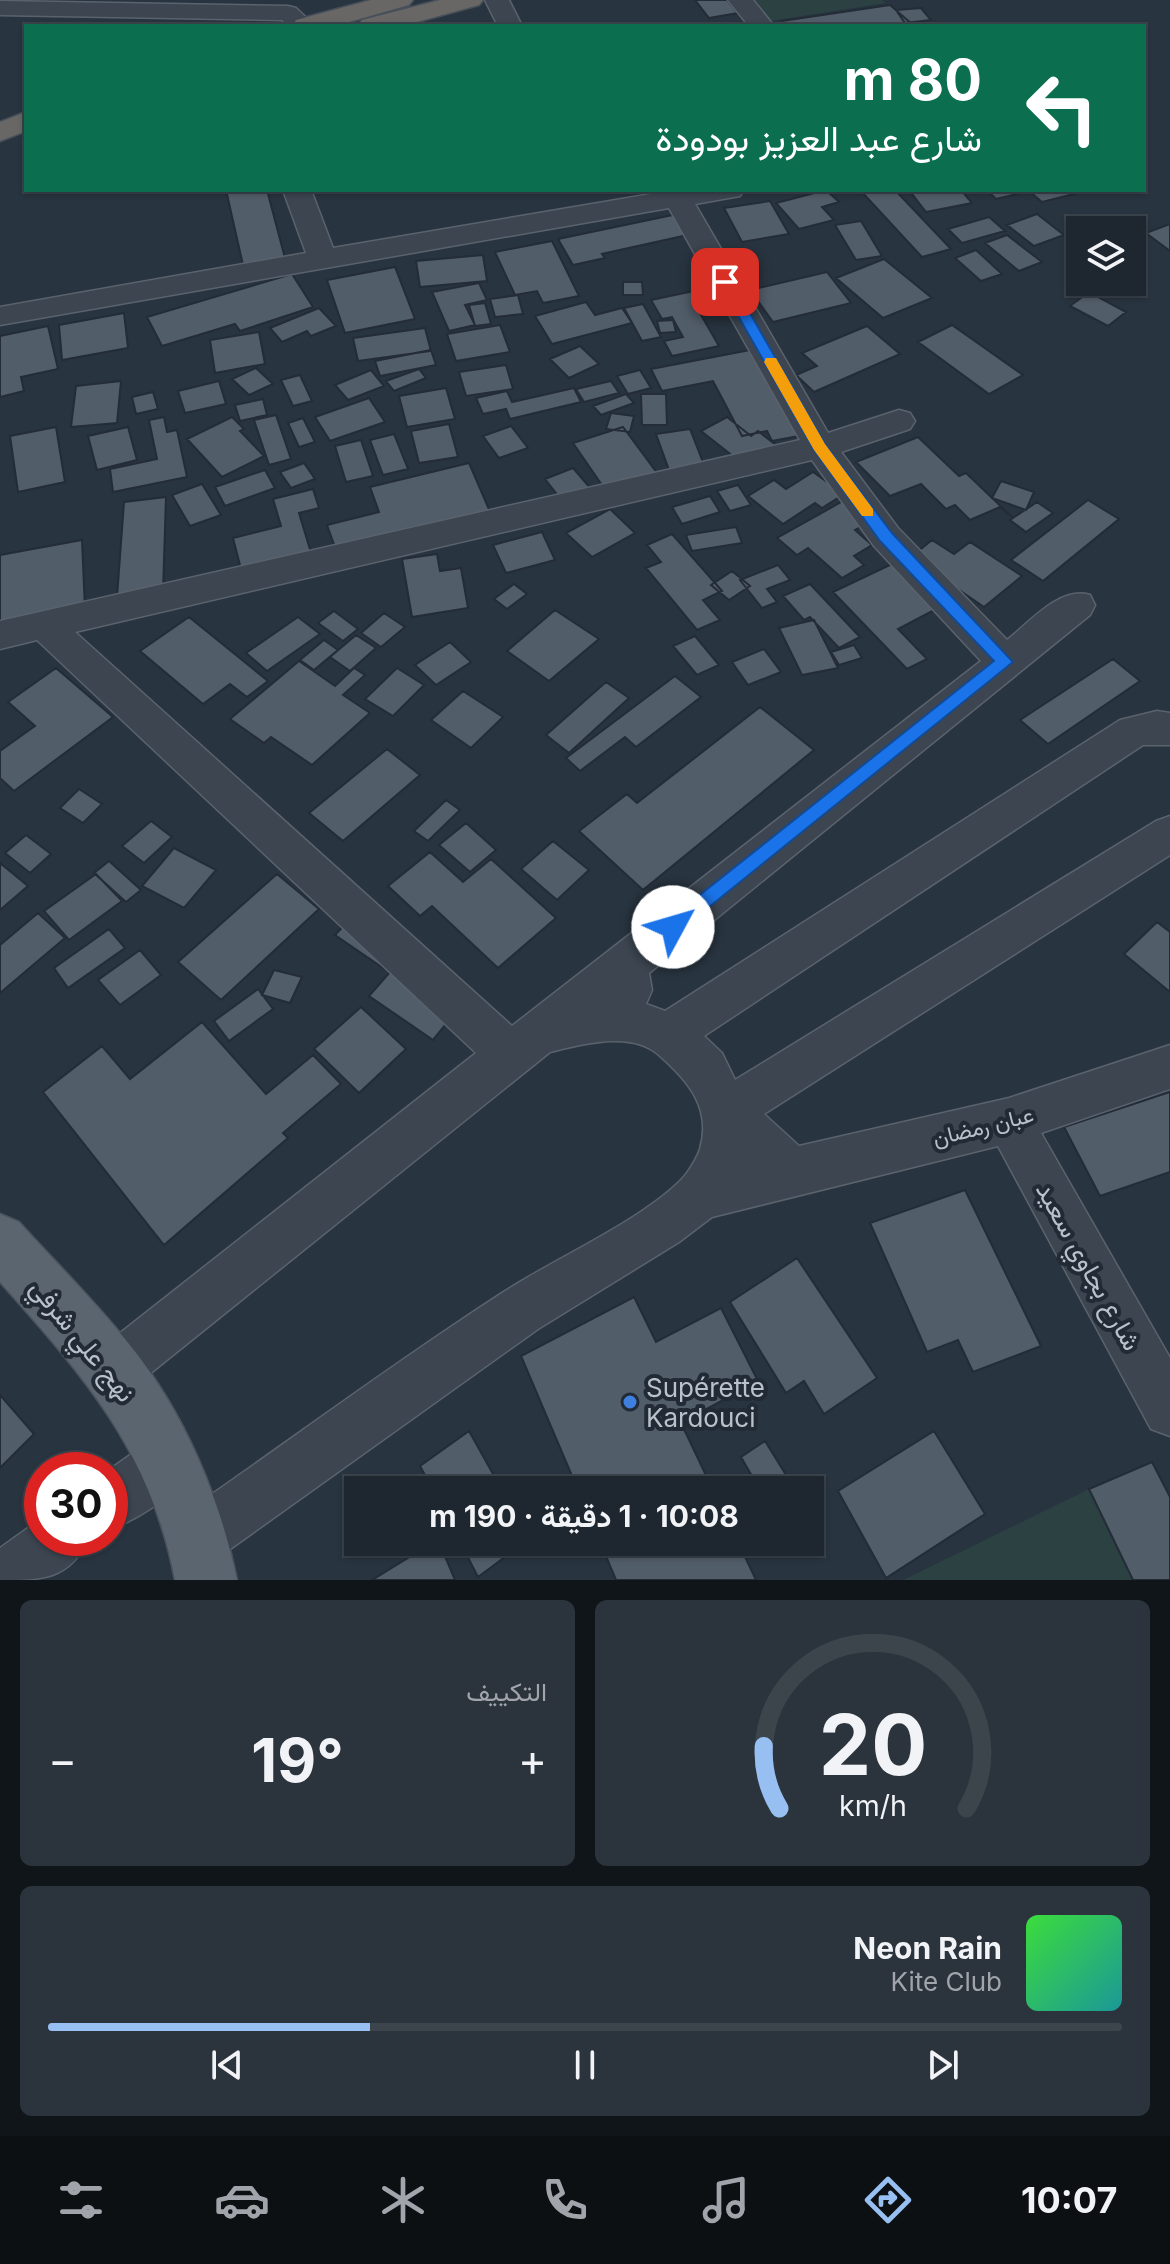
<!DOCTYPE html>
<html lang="ar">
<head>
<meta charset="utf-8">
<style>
	body { margin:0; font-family:Inter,Vazirmatn,sans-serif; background:#2b333c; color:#f1f3f6; direction:rtl; height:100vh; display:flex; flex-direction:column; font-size:30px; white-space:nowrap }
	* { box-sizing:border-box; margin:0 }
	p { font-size:26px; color:#a1a5ab }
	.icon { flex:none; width:44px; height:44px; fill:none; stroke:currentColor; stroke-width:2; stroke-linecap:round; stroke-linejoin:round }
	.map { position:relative; height:1580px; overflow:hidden; direction:ltr }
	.details { display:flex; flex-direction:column; gap:20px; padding:20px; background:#10151a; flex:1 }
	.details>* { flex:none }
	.guide { position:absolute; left:24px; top:24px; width:1122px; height:168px; border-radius:0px; box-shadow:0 2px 6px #0004,0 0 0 2px #3c444c; direction:rtl; background:#0b6e4f; color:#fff; overflow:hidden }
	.controls { position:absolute; left:1066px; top:216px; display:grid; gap:16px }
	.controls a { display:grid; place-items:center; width:80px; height:80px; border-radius:0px; background:#1e2730; box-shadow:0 2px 6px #0004,0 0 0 2px #3c444c; font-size:40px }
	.speed { position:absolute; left:24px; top:1452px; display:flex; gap:16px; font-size:40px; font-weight:700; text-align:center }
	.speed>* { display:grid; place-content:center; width:104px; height:104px; border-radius:50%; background:#1e2730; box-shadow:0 2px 6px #0004,0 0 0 2px #3c444c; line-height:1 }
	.speed .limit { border:12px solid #d22; background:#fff; color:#111 }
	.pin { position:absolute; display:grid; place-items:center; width:68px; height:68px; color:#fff; margin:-34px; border-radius:16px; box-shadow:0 4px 12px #0006 }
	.me { position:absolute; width:88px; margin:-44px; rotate:51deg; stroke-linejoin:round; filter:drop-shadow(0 0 6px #0008) }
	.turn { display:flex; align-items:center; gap:28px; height:168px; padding:0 32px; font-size:36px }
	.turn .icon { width:104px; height:104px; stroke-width:2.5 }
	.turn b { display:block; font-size:56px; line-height:68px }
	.big { font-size:60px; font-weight:700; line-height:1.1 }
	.details .card { flex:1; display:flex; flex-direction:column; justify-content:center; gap:12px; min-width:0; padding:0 28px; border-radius:12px; background:#2b333c }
	.details .dial { align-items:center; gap:0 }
	.dial svg { height:208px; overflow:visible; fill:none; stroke:#3c444c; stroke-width:7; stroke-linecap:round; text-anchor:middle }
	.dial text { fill:#f1f3f6; stroke:none }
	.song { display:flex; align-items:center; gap:24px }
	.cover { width:96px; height:96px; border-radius:12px; background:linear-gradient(135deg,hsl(120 70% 55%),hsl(180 70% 35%)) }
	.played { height:8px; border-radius:4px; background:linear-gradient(90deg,#97bff1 30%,#3c444c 30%) }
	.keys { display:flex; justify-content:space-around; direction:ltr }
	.heat { display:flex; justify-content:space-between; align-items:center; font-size:44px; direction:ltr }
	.details .tiles { flex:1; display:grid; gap:20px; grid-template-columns:1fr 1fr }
	.card:last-child { grid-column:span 2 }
	.trip { position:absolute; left:344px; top:1476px; width:480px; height:80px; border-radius:0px; background:#1e2730; box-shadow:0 2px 6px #0004,0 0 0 2px #3c444c; font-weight:700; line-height:80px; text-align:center; direction:rtl }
	.dock { display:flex; height:128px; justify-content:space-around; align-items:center; background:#0c1013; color:#a1a5ab }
	.dock .icon { width:56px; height:56px }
	.dock .on { color:#97bff1 }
	.dock b { font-size:36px; color:#f1f3f6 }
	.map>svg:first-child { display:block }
</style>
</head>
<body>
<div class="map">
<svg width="1170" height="1580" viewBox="0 0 1170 1580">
	<rect width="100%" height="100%" fill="#283440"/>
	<!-- green -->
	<path fill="#2b4142" d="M752 0H882L886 3 771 21Z
		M1089 1489 1133 1580H903Z"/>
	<!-- building -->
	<path fill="#525d6a" stroke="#232c37" stroke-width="2" d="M695 0H727L738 13 709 18Z
		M890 5 913 25 787 26 782 21Z
		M921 8 931 20 905 23 896 10Z
		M226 190H267L285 258 243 265Z
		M826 190 839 202 822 207 834 220 799 229 776 203Z
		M860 190H895L951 249 922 257Z
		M909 190H961L972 203 926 212Z
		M987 190H1090L1042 202 1029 191 996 199Z
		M770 201 789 234 742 242 724 208Z
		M687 212 701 232 602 254 605 258 573 265 558 239Z
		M1037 214 1064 235 1034 246 1007 225Z
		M989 217 1005 231 962 243 948 229Z
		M861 221 882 256 856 260 835 225Z
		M1170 224V251L1146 233Z
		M1007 235 1042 262 1019 271 985 243Z
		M552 241 579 296 543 303 537 291 515 295 495 252Z
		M976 250 1002 274 981 281 955 258Z
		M483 255 487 281 420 287 416 261Z
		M884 259 932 298 883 318 836 278Z
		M395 267 415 319 345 333 327 280Z
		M827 272 851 303 773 322 750 290Z
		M292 274 313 307 240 331 235 324 162 346 147 317Z
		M623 282H642L643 295H623Z
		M479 283 487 300 465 305 475 325 449 331 432 292Z
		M727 284 741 306 701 315 719 346 672 356 664 341 683 337 672 317 662 319 651 300Z
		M1089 292 1126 312 1108 326 1070 306Z
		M518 295 523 314 495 317 490 299Z
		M586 302 595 315 622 308 632 323 552 344 535 316Z
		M485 303 491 324 475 326 469 305Z
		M643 304 661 337 642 341 624 308Z
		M319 308 336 326 311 336 307 331 282 342 270 328Z
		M124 313 128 348 62 360 59 325Z
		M673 320 676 332 660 333 657 321Z
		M500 325 510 352 456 361 447 334Z
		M952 325 1023 375 989 394 918 342Z
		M48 326 58 369 21 377 24 391 0 397V336Z
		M867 326 900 354 814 392 796 375 817 366 802 353Z
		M425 328 431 351 358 361 353 338Z
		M259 332 265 364 215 373 210 340Z
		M580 346 599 364 569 378 550 359Z
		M431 350 436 365 380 376 375 361Z
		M750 350 799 436 772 441 767 431 742 436 713 381 662 391 651 369Z
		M506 365 513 389 466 396 459 372Z
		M256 368 273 384 249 395 232 379Z
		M419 369 426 378 394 391 386 381Z
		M371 370 384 386 348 400 335 385Z
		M640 370 651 388 628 394 617 376Z
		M300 375 312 401 293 406 281 380Z
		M121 381 117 423 71 427 76 386Z
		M219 381 226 404 185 413 178 391Z
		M611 381 619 393 584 402 576 389Z
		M446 388 455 419 407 427 399 396Z
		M574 388 581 402 510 419 506 409 483 414 476 398 507 391 512 402Z
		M153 392 158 409 136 414 132 397Z
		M626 394 634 403 601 415 593 406Z
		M641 394H666L667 425H642Z
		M369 398 385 422 330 441 315 417Z
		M263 399 267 415 240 421 235 405Z
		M611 413 634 416 630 432 606 429Z
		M276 415 291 459 269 465 254 420Z
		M164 417 167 432 177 430 187 477 113 492 110 469 157 459 149 420Z
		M232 417 244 429 240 431 264 456 222 477 187 439Z
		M727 417 751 436 758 431 776 445 743 464 701 431Z
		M303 418 315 442 299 447 288 423Z
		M449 424 458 457 419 463 411 431Z
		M511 426 528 448 499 458 483 436Z
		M56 427 65 482 18 492 10 436Z
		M128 427 137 460 97 470 88 436Z
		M623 427 660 477 604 488 573 443Z
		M690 429 708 475 673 481 656 434Z
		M394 434 408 469 383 475 370 440Z
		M918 437 959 476 966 473 1012 517 1000 507 970 520 955 505 946 509 921 484 890 496 856 462Z
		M361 440 373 476 346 482 335 446Z
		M304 463 315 479 291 488 280 472Z
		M469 463 491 514 336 550 327 525 379 512 370 487Z
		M573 468 592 490 563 502 545 479Z
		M265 470 275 488 225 506 215 487Z
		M813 472 844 494 822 508 815 503 783 524 748 496 774 480 786 489Z
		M1001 481 1034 492 1026 510 992 498Z
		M202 484 221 515 190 526 172 495Z
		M738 485 751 505 730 511 717 491Z
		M313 489 319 508 299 513 312 556 242 573 233 538 281 526 273 499Z
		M710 496 720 512 682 524 672 507Z
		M166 497 163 592 117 597 124 502Z
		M1088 500 1119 519 1043 581 1011 560Z
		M843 501 869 523 855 530 872 545 854 556 864 565 842 578 808 548 797 555 777 538Z
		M1037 502 1053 513 1026 532 1010 520Z
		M610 509 635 533 592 557 566 533Z
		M736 527 742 543 692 551 686 535Z
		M542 532 555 560 506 573 493 545Z
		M672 534 722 591 703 600 720 620 697 630 646 568 661 562 647 545Z
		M82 540 85 609 0 624V555Z
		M932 540 954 554 970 542 1022 576 984 607 911 557Z
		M437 554 440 571 461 568 468 608 412 617 402 559Z
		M894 563 940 607 898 629 927 659 907 669 833 592Z
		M778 565 790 580 767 589 777 602 762 608 740 580Z
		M732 571 750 586 729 600 711 585Z
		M514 584 527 594 507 609 494 599Z
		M810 584 860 637 839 648 810 617 804 620 783 596Z
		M555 610 599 639 549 681 507 651Z
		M334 611 358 629 343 641 318 623Z
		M384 613 405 627 381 647 361 633Z
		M189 617 268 681 247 697 230 684 203 704 140 651Z
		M298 617 320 634 267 671 246 653Z
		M814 620 838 668 802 675 779 628Z
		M356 635 376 648 350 671 330 657Z
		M695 636 719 665 697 675 673 646Z
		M324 640 338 650 314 670 300 660Z
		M450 642 471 662 436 685 415 665Z
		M854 645 862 658 839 665 831 652Z
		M764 649 781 672 748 685 732 662Z
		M1113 659 1140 681 1048 744 1020 720Z
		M299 661 335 686 354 668 365 675 343 695 370 713 312 765 271 737 264 743 230 719Z
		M56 668 113 717 14 791 0 778V751L35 726 8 702Z
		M397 668 424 685 393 716 365 699Z
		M675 676 701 697 636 747 625 737 580 771 566 758Z
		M606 682 629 698 569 753 546 735Z
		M463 691 503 717 471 748 431 720Z
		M760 707 814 750 643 890 579 831 627 794 637 803Z
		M387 749 420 775 343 841 309 813Z
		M79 789 102 804 83 823 60 808Z
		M446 800 460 810 428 841 414 831Z
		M151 821 172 837 144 863 122 846Z
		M466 823 496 850 470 872 439 845Z
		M26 835 51 854 30 873 5 853Z
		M553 841 589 870 557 900 521 869Z
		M174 848 216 870 184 908 142 886Z
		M430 852 463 882 491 859 556 918 498 968 432 906 420 916 388 886Z
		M109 861 141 890 126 902 94 873Z
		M0 863 28 886 0 910Z
		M96 874 122 901 69 940 44 911Z
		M277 874 319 909 221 1000 178 962Z
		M38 913 65 938 0 993V945Z
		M351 918 402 952 386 970 335 935Z
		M1157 922 1170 932V992L1124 954Z
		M109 929 125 948 68 988 54 968Z
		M140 950 161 975 120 1005 98 980Z
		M405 955 467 998 433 1040 369 996Z
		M274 970 302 977 290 1003 262 995Z
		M258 989 273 1009 229 1041 214 1021Z
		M361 1007 406 1049 359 1093 314 1049Z
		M202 1022 266 1094 313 1055 341 1084 283 1133 288 1138 164 1245 43 1092 102 1046 130 1079Z
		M1170 1092V1172L1100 1196 1064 1127Z
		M965 1190 1041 1346 973 1372 958 1340 927 1352 870 1223Z
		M797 1258 877 1378 824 1414 804 1381 786 1393 730 1302Z
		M634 1297 656 1342 721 1308 758 1381 681 1423 713 1490H578L521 1356Z
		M0 1395 34 1434 0 1468Z
		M469 1431 502 1490H433L420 1466Z
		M934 1431 985 1514 886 1578 838 1491Z
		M765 1441 791 1483 780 1490H760L741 1457Z
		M1152 1462 1170 1497V1580H1133L1089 1489Z
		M434 1542H439L455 1580H372Z
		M460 1542H525L478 1577Z
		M600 1542H738L756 1580H616Z"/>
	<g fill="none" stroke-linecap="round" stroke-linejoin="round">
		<!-- minor casing -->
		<g stroke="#5a636d" stroke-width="3">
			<path id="minor" d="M485 0H509L522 26H498Z
				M728 0H753L774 26H749Z
				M0 1 288 6 296 8 315 26H289L282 20 0 15Z
				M283 190H311L333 248 675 190H744L740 196 695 204 828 433 899 410 910 413 915 421 910 429 841 452 898 528 1007 640C1030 622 1060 586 1090 595L1095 605 1090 615 649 973 652 990 646 1004 665 1011 1120 720 1157 711 1170 713V745H1143L704 1036 722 1053 735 1080 1156 821 1170 816V855L764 1114 799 1146 1009 1098 1170 1045V1089L1041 1133 1170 1358V1436L1151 1429 998 1146 712 1217 679 1242 538 1329 219 1557 199 1565 179 1557 171 1537 179 1517C287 1443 392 1364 502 1293 554 1259 639 1222 681 1180 688 1173 697 1158 700 1149 712 1108 688 1081 660 1056 633 1030 583 1044 550 1052L132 1388 114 1396 96 1388 88 1370 96 1352 476 1053 37 640 0 649V621L800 440 669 208 0 325V307L306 253ZM812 460 874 546 981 661 512 1026 75 632Z
				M166 1435 185 1443 193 1462C180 1494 141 1517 110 1530L109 1470 147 1443Z
				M42 1518V1538H89C70 1580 42 1580 0 1580V1548Z"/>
		</g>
		<!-- primary casing -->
		<g stroke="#49515c" stroke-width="3">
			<path id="primary" d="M0 1214 19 1222C57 1264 98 1304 133 1349 185 1415 220 1498 237 1580H175C151 1452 84 1376 0 1282Z"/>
		</g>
		<!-- trunk casing -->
		<g stroke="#47505a" stroke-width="3">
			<path id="trunk" d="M371 0H413L409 5 335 26H292L296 20Z
				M440 0H483L479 5 402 26H358L362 20Z
				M26 112V131L0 141V122Z"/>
		</g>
		<!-- minor -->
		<use href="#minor" fill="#3c4550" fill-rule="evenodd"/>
		<!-- primary -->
		<use href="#primary" fill="#5a6570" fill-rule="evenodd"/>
		<!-- trunk -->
		<use href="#trunk" fill="#686765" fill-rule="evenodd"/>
	</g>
	<!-- route -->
	<path fill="#1a73e8" stroke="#114b97" stroke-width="2" d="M725 278 732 282 825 444 892 533 1013 662 673 936 667 933 664 927 667 921 994 661 880 541 814 450 719 282Z"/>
	<!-- slow -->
	<path fill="#f59e0b" d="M766 358H776L825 444 873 509V516H862L814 450 764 362Z"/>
	<!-- markers -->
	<circle fill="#3f7fe0" stroke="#212a35" stroke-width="3" cx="630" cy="1402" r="8"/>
	<g text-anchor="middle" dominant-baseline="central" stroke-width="8" stroke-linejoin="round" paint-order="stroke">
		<!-- street labels -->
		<g font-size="22" fill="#b9c1ca" stroke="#212a35">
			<text transform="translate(983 1126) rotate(-14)">عبان رمضان</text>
		</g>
		<!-- near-street labels -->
		<g font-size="26" fill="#b9c1ca" stroke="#212a35">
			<text transform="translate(1089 1266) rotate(61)">شارع بجاوي سعيد</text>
			<text transform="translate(83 1340) rotate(51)">نهج علي شرفي</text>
		</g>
		<!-- near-poi labels -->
		<g font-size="26" fill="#b9c1ca" stroke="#212a35" text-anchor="start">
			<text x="646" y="1387">Supérette<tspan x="646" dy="30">Kardouci</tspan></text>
		</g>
	</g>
</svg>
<div class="controls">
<a><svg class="icon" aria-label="layers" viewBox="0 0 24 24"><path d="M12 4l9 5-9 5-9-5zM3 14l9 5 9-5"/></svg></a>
</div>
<div class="speed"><div class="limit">30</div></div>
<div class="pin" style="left:725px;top:282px;background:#d93025"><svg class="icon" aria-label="arrive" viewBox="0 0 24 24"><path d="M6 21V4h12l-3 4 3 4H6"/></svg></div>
<svg class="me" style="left:673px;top:927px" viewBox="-20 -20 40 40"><circle r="19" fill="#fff"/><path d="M0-13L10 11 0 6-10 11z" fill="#1a73e8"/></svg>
<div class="trip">10:08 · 1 دقيقة · 190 m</div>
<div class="guide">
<div class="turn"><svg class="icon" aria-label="left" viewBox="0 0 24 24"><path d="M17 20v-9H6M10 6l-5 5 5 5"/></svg><div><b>80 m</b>شارع عبد العزيز بودودة</div></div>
</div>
</div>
<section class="details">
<div class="tiles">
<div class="card dial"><svg viewBox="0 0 100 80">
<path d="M14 69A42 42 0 1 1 86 69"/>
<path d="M14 69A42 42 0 0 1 8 45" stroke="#97bff1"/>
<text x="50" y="56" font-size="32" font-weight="700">20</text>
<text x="50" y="72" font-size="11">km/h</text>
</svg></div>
<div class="card"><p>التكييف</p>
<div class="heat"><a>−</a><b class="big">19°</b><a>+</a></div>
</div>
<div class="card">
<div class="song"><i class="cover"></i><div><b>Neon Rain</b><p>Kite Club</p></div></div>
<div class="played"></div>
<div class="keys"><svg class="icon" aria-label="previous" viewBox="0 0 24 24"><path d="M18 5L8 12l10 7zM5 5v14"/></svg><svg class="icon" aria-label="pause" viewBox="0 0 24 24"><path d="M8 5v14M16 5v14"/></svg><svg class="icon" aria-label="next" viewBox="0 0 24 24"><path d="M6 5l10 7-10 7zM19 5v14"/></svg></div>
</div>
</div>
</section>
<nav class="dock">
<b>10:07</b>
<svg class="icon on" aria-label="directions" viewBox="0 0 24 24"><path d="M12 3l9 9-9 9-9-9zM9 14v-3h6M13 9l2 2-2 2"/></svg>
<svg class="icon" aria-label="music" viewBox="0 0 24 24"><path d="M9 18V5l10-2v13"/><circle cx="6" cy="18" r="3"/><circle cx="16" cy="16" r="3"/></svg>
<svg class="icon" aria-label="phone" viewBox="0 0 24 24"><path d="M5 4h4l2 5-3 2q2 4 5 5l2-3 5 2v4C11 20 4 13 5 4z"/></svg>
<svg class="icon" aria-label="climate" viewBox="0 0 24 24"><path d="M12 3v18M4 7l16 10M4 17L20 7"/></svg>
<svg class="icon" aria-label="car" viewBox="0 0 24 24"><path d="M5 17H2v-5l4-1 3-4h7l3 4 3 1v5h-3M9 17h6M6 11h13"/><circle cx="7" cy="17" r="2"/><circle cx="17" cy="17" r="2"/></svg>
<svg class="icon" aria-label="filters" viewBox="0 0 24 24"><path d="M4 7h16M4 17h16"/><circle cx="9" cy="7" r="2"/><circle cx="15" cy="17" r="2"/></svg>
</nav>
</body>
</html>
